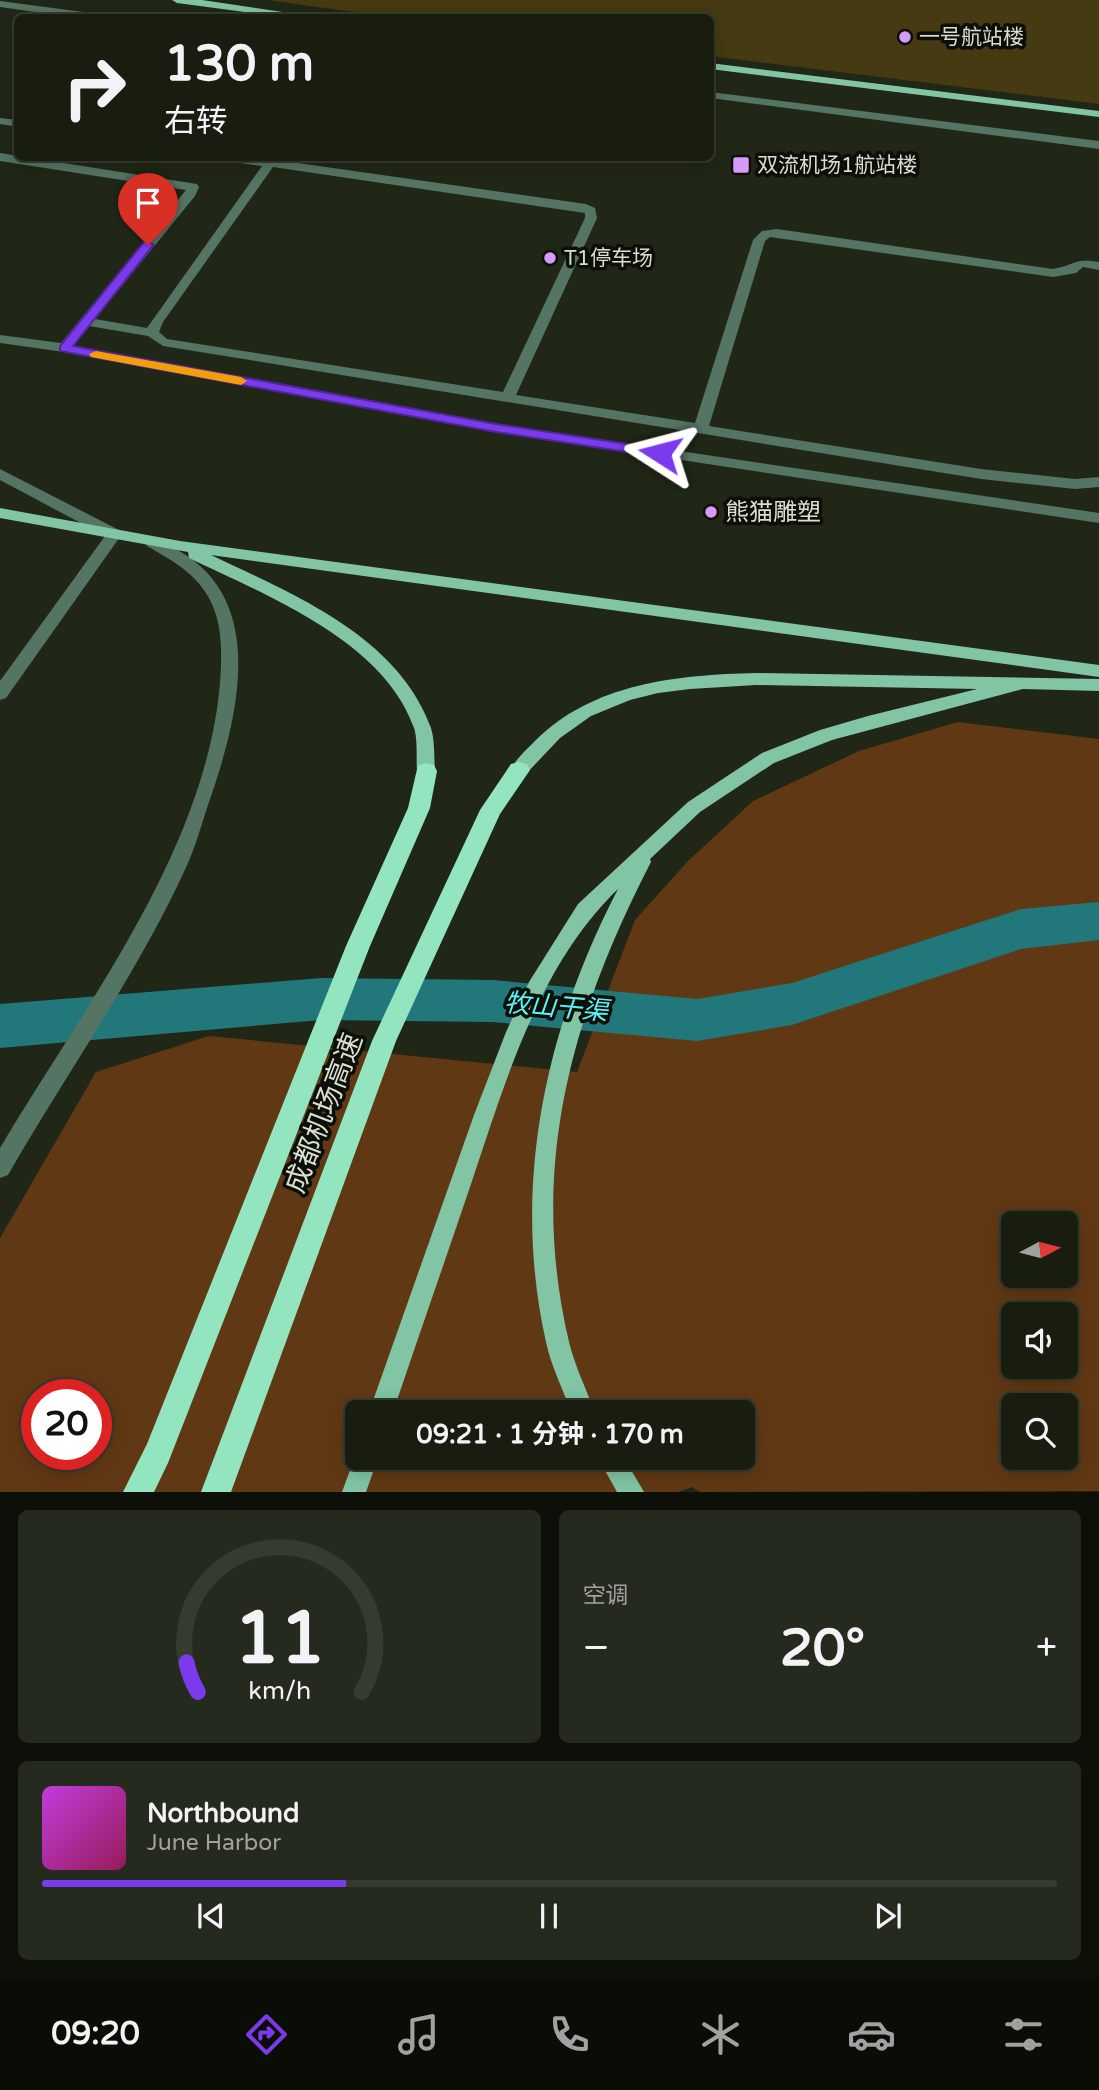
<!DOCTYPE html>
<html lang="zh">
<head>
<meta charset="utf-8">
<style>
	body { margin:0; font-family:"Varela Round","Noto Sans SC",sans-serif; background:#252a1e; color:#f1f3f6; height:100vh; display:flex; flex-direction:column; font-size:26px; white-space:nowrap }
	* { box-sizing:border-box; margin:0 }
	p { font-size:23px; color:#9fa29f }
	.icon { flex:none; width:38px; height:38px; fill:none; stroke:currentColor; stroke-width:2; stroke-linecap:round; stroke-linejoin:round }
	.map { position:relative; height:1492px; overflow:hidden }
	.sheet { display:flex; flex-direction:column; gap:18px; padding:18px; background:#0d1009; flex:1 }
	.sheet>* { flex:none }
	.top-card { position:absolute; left:14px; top:14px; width:700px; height:147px; border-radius:10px; box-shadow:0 4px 18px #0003,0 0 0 2px #363b30; background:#181d10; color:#f1f3f6; overflow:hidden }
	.needle { width:46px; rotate:83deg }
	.controls { position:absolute; left:1001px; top:1211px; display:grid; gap:14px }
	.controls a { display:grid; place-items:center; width:77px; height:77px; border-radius:10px; background:#181d10; box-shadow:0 4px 18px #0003,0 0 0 2px #363b30; font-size:35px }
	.speed { position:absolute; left:21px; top:1379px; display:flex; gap:14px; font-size:35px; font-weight:700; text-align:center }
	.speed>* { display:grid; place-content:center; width:91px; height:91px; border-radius:50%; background:#181d10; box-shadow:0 4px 18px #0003,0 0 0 2px #363b30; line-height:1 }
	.speed .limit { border:10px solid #d22; background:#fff; color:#111 }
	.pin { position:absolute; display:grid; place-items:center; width:60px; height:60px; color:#fff; margin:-72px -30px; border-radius:50% 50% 50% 0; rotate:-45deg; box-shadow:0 0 7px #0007 }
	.pin .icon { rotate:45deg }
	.me { position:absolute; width:77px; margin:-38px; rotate:279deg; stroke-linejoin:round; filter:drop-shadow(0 0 5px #0008) }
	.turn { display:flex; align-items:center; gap:24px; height:147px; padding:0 35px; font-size:32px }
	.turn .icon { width:91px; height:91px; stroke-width:2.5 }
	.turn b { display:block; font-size:49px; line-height:60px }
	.big { font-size:52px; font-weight:700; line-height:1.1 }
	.sheet .widget { flex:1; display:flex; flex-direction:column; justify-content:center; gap:10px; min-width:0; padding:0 24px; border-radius:10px; background:#252a1e }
	.sheet .dial { align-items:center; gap:0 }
	.dial svg { height:182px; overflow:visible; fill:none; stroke:#363b30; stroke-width:7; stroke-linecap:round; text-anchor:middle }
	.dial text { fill:#f1f3f6; stroke:none }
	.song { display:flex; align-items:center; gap:21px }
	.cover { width:84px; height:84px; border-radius:10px; background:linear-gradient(135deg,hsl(290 70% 55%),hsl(330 70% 35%)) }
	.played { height:7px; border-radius:4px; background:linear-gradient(90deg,#7c3aed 30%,#363b30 30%) }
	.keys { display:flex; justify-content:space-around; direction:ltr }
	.heat { display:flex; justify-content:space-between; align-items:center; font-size:38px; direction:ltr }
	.sheet .tiles { flex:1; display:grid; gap:18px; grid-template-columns:1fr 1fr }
	.widget:last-child { grid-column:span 2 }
	.trip { position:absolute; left:345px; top:1400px; width:410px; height:70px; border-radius:10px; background:#181d10; box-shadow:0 4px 18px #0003,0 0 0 2px #363b30; font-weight:700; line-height:70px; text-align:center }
	.tabs { display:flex; height:112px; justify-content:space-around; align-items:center; background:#0a0c06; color:#9fa29f }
	.tabs .icon { width:49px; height:49px }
	.tabs .selected { color:#7c3aed }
	.tabs b { font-size:32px; color:#f1f3f6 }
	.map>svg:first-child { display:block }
</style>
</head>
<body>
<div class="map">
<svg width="1099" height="1492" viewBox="0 0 1099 1492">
	<rect width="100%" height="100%" fill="#202716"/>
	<!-- green -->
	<path fill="#613814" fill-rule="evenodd" d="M958 722 1099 739V1491L700 1492 692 1487 678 1492H0V1238L96 1072 209 1036 577 1072 635 920 688 861 753 801 859 751ZM1013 1223H1066V1276H1013ZM1013 1314H1066V1367H1013ZM37 1395H96V1454H37ZM1013 1405H1066V1458H1013ZM357 1412H742V1458H357Z"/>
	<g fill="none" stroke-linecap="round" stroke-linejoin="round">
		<!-- canal -->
		<path fill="#21777a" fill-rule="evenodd" d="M1099 902V940L1021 949 792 1025 697 1041 493 1022 321 1020 0 1048V1004L321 978 493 980 697 999 792 983 1021 909Z"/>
	</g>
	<!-- building -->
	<path fill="#453a11" d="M267 0H1099V104L710 56V18H397Z"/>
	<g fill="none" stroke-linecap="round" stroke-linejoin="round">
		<!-- minor -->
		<path fill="#547464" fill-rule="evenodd" d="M0 1 106 15 111 18H78L0 7Z
			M710 92 1099 141V149L710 98Z
			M0 118 18 120V127L0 124Z
			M0 153 197 184 199 187 195 196 95 319 147 328 262 166 233 162 227 158 270 159 586 204 595 208 597 218 516 395 695 423 753 240 762 231 777 229 1053 269C1076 265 1073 258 1099 262V270L1083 267 1076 273 1053 277 770 237 765 241 709 426 981 469 1075 479 1099 477V487L1075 489 981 479 163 346 148 336 89 326 73 346 496 424 1099 513V523L496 432 64 352 0 343V335L61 343 186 190 0 161ZM273 167 585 213V218L503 392 167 339 159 332 163 322Z
			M0 469 119 530 122 534 6 698 0 700V681L105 536 0 480Z
			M153 537C163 540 172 546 181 552 271 605 235 728 207 808 201 826 196 845 188 863 139 972 67 1072 8 1175L0 1178V1148C83 1008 206 851 220 683 222 656 223 625 210 600 196 573 173 561 147 546L145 542Z"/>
		<!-- major -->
		<path fill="#81c5a4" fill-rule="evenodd" d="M172 0H202L323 18H289L177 3Z
			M710 63 1099 111V117L710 69Z
			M0 508 180 541 1099 665V677L211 555C293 594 398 636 431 728 435 741 434 758 435 771L432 776H420L417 771C416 758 418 741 414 728 384 641 266 595 189 558L188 552 0 518Z
			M756 673 1099 679V691L1023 689 832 740 774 763 700 812 650 859 651 862C571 1017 528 1168 569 1342 575 1366 586 1389 595 1412H571C563 1389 551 1366 546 1342 511 1187 545 1029 618 889 539 965 506 1080 472 1181 446 1258 419 1335 393 1412H369L474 1115 506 1032 529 982 578 904 688 802 762 753 820 730 868 716 977 689 756 685 690 689 658 693 630 700 591 716 560 738 525 775H513L510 770C516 759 526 750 535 741 593 683 677 675 756 673Z
			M357 1451V1458H378L366 1492H342Z
			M598 1458H624L644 1492H617Z"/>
		<!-- highway -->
		<path fill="#92e5be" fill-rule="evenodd" d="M519 762 527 764 530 770 500 814 396 1041 231 1492H201L372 1041 480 810 511 764Z
			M426 763 434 765 437 771 430 808 370 946 168 1463 154 1492H123L147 1444 346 946 408 808 418 765Z"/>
	</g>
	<!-- route -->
	<path fill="#7c3aed" stroke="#51269a" stroke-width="2" d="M148 241 154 245 152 247 73 346 496 424 660 449 667 453 660 457 496 432 60 351V346L144 242Z"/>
	<!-- slow -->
	<path fill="#f59e0b" d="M96 351 241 377 247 381 241 385 91 357 89 354Z"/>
	<!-- markers -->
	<g fill="#d89af8" stroke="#0c0f08" stroke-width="2.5">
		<circle cx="905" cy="37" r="7"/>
		<rect x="732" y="156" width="18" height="18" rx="3.5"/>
		<circle cx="550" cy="258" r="7"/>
		<circle cx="711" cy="512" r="7"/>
	</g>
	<g text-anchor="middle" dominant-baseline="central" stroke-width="7" stroke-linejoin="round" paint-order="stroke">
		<!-- far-poi labels -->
		<g font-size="21" fill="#d9ded3" stroke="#0c0f08" text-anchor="start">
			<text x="919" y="37">一号航站楼</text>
			<text x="757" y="165">双流机场1航站楼</text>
			<text x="564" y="258">T1停车场</text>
		</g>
		<!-- poi labels -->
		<g font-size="24" fill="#d9ded3" stroke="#0c0f08" text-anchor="start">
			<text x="725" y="512">熊猫雕塑</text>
		</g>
		<!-- water labels -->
		<g font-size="26" font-style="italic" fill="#59f5f9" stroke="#0c0f08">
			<text transform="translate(556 1007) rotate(5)">牧山干渠</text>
		</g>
		<!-- near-street labels -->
		<g font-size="28" fill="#d9ded3" stroke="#0c0f08">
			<text transform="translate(324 1113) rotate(-69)">成都机场高速</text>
		</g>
	</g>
</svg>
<div class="controls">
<a><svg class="needle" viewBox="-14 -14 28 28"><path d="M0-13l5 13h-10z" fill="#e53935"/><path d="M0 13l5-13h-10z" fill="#9fa29f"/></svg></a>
<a><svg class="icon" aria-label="sound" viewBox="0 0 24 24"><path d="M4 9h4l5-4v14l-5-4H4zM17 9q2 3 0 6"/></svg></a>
<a><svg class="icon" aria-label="search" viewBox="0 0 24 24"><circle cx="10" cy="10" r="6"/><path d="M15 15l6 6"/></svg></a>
</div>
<div class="speed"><div class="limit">20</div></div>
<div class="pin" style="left:148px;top:245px;background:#d93025"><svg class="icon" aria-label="arrive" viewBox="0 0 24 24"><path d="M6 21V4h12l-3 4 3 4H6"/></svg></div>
<svg class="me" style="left:660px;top:453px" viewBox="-20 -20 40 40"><path d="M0-17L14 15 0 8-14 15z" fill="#7c3aed" stroke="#fff" stroke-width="4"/></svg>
<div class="trip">09:21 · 1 分钟 · 170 m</div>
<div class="top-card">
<div class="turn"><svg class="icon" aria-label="right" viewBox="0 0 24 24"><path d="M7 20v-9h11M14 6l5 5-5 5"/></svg><div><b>130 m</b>右转</div></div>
</div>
</div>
<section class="sheet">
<div class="tiles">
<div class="widget dial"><svg viewBox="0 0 100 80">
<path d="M14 69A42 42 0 1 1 86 69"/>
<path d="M14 69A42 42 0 0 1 9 56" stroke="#7c3aed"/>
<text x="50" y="56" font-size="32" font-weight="700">11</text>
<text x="50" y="72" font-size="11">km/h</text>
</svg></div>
<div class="widget"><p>空调</p>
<div class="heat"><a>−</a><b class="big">20°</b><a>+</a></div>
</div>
<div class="widget">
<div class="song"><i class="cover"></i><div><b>Northbound</b><p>June Harbor</p></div></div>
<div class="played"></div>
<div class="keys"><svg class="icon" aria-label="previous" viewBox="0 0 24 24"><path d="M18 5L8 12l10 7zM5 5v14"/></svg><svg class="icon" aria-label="pause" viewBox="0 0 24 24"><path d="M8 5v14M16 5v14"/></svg><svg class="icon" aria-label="next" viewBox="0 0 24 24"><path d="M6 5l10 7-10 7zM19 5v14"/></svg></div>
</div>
</div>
</section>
<nav class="tabs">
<b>09:20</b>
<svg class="icon selected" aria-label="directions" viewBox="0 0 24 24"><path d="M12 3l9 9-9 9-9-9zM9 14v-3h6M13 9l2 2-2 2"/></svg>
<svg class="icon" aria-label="music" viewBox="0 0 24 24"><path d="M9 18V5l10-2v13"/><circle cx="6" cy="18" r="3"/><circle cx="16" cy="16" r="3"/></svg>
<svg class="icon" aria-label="phone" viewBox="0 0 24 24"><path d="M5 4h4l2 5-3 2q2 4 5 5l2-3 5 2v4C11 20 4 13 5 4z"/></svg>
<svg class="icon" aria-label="climate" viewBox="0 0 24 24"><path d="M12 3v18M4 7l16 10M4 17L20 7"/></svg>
<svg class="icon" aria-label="car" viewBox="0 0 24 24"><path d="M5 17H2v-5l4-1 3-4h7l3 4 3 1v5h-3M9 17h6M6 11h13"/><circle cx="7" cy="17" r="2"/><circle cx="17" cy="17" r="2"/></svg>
<svg class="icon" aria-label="filters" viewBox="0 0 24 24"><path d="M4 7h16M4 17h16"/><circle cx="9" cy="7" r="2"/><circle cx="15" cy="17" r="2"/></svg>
</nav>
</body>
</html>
